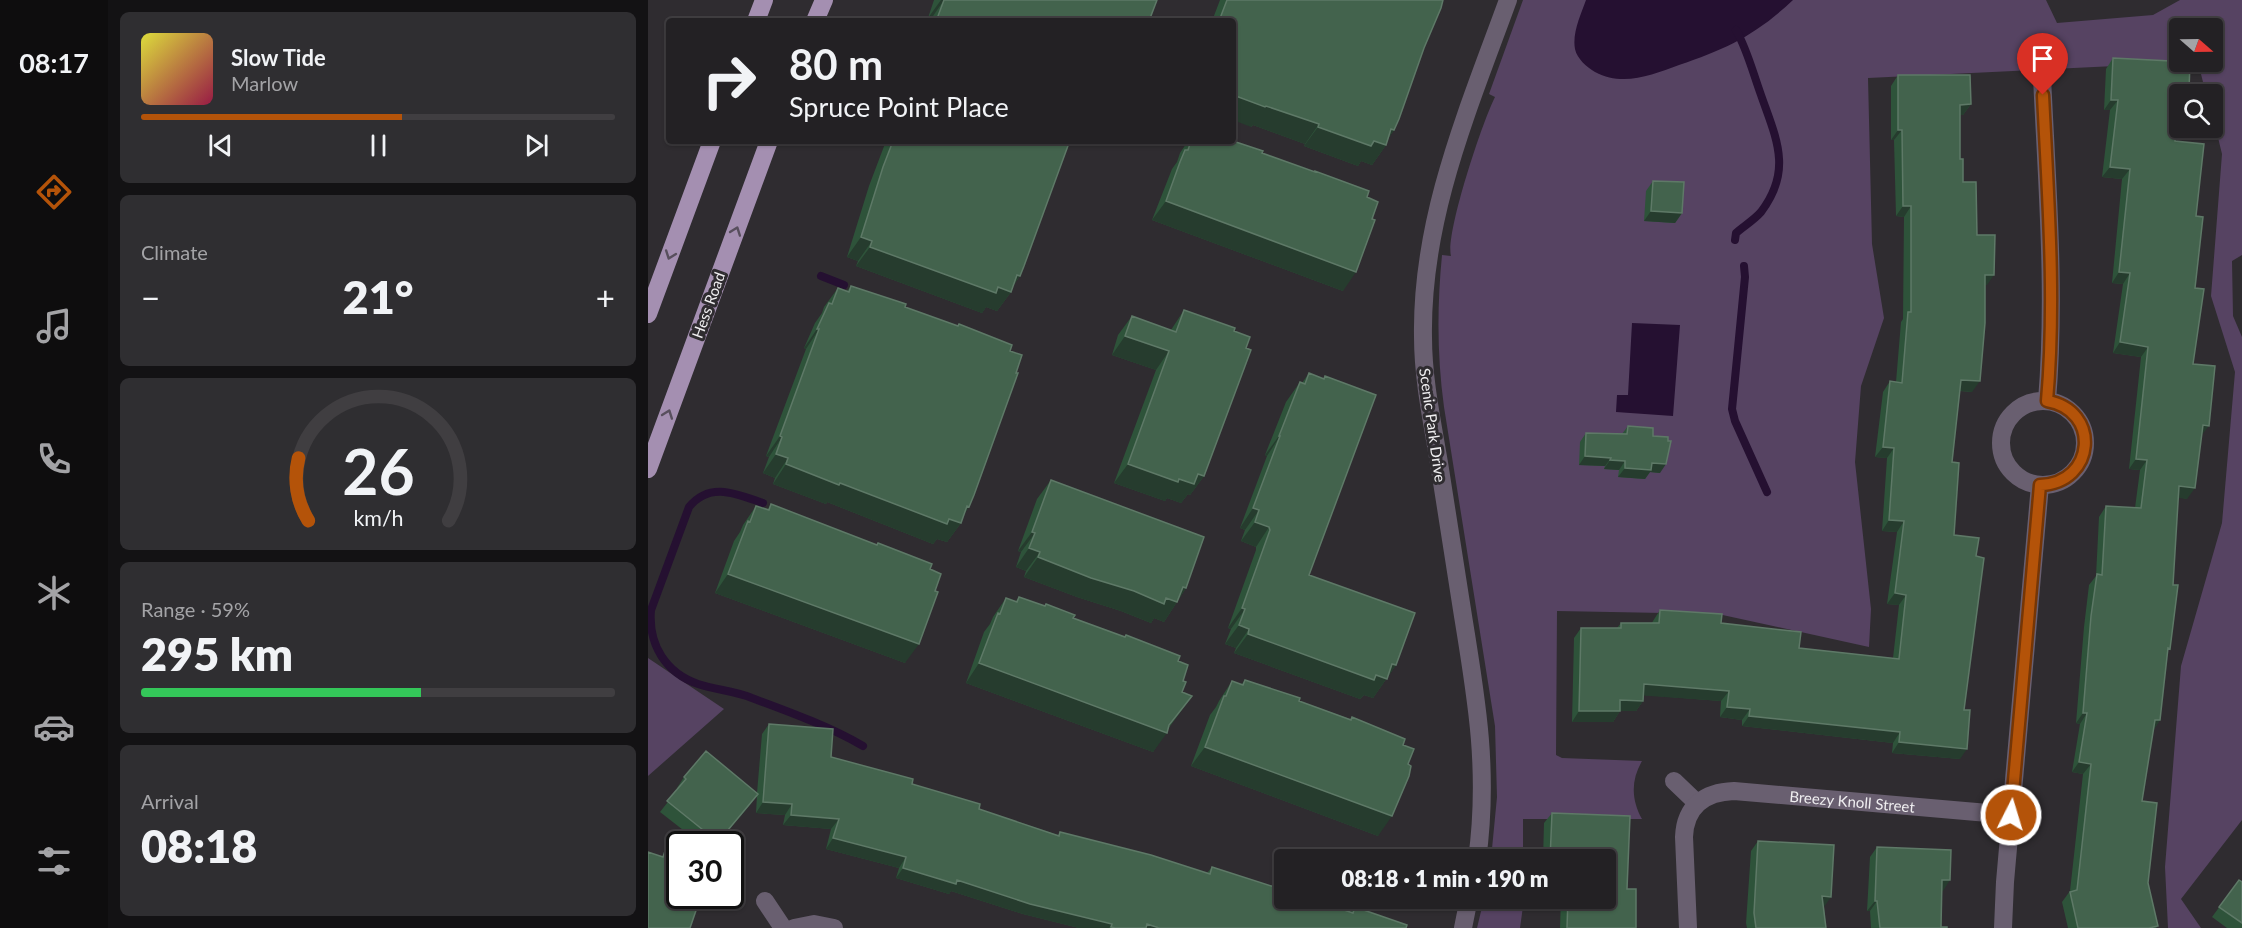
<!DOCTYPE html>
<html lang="en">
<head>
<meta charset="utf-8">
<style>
	body { margin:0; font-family:Lato,sans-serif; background:#2f2e31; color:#f1f3f6; height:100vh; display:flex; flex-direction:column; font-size:22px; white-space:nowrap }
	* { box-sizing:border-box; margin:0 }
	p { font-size:20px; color:#a3a3a6 }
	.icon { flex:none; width:33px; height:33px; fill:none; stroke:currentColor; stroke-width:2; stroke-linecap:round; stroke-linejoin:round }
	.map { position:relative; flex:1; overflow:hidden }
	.side { display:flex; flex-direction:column; gap:12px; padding:12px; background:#131214; width:540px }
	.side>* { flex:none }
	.banner { position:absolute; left:18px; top:18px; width:570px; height:126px; border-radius:6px; box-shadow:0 2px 4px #0004,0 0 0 2px #403e41; background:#232124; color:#f1f3f6; overflow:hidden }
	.needle { width:39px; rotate:110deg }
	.controls { position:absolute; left:1521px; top:18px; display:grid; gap:12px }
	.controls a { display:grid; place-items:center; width:54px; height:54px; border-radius:6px; background:#232124; box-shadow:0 2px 4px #0004,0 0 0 2px #403e41; font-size:30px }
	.speed { position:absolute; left:18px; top:831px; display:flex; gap:12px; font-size:30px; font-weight:700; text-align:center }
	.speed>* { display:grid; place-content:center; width:78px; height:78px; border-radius:50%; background:#232124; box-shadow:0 2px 4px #0004,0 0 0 2px #403e41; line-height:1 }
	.speed .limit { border:3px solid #111; border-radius:9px; background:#fff; color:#111 }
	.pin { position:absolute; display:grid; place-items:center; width:51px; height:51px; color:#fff; margin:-62px -26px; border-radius:50% 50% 50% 0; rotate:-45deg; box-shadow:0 0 6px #0007 }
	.pin .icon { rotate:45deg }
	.me { position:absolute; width:66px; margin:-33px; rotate:5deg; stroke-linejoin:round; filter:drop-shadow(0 0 4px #0008) }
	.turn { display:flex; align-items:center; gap:21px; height:126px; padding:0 24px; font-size:27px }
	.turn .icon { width:78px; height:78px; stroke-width:2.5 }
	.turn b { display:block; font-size:42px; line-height:51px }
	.big { font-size:45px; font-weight:800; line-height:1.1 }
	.side .card { flex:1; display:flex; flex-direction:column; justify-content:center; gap:9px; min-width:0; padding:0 21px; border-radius:9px; background:#2f2e31 }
	.side .dial { align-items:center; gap:0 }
	.dial svg { height:156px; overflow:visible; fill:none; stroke:#403e41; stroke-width:7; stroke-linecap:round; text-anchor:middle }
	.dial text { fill:#f1f3f6; stroke:none }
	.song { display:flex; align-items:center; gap:18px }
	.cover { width:72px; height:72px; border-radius:9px; background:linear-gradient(135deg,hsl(60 70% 55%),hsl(340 70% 35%)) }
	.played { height:6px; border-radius:3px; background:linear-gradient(90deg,#b45309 55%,#403e41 55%) }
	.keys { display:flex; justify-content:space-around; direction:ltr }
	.heat { display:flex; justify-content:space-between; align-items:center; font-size:33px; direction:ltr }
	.charge { height:9px; border-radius:4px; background:linear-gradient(90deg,#34c759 59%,#403e41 0) }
	.trip { position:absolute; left:626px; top:849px; width:342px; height:60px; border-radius:6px; background:#232124; box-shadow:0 2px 4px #0004,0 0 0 2px #403e41; font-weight:800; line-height:60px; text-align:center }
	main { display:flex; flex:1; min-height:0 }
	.menu { display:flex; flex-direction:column; width:108px; justify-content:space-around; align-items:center; background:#0e0d0e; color:#a3a3a6 }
	.menu .icon { width:42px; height:42px }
	.menu .active { color:#b45309 }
	.menu b { font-size:27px; color:#f1f3f6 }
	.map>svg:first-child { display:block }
</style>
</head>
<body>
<main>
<nav class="menu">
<b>08:17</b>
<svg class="icon active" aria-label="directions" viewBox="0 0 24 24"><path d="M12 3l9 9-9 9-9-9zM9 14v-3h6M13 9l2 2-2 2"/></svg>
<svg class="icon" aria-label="music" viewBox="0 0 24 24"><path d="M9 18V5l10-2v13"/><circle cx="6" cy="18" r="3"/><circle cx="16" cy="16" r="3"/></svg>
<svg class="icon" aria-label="phone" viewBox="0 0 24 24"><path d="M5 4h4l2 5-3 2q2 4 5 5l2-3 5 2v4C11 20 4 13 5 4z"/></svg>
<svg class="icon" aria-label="climate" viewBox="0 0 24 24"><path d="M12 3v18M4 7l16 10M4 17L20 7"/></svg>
<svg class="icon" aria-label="car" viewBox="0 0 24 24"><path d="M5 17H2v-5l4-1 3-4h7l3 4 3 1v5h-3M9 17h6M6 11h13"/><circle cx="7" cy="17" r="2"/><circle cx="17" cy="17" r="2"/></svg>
<svg class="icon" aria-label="filters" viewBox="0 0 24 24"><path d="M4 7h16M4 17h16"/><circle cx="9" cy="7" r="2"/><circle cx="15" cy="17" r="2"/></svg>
</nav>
<section class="side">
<div class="card">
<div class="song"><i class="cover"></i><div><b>Slow Tide</b><p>Marlow</p></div></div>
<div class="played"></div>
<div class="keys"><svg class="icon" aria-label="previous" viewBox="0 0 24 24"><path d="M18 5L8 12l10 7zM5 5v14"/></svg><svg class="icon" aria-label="pause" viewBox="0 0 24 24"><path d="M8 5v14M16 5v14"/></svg><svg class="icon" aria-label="next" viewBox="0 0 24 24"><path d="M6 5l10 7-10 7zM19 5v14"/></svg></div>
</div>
<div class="card"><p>Climate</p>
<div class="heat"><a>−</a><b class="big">21°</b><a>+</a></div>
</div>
<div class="card dial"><svg viewBox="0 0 100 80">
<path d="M14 69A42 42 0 1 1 86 69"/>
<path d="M14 69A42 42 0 0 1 9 37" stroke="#b45309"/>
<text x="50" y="56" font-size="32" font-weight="700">26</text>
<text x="50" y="72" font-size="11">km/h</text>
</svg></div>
<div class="card"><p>Range · 59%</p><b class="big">295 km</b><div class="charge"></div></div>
<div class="card"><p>Arrival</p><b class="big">08:18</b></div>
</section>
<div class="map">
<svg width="1594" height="928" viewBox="0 0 1594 928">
	<rect width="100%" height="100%" fill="#2f2c30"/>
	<!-- green -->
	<path fill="#564362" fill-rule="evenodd" d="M875 0H1398L1409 23 1505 15 1532 0H1594V255L1584 261 1585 316 1594 337V820L1533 899 1553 928H1520L1517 867 1533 666 1574 523 1587 372 1563 296 1574 154 1565 117 1564 94H1558L1550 62 1220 78 1224 244 1236 318 1213 386 1207 462 1223 609 1221 647 1070 614 909 611 908 755 914 758 994 761C983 780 983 799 994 819H875V859H843L849 797 847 726 796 407C789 356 789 307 794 255L803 256C797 234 835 120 847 97L841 94ZM1532 28H1564V62H1532Z
		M0 658 76 709 0 776Z
		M836 899H876L872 928H829Z"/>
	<!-- water -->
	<path fill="#251031" d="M938 0H1145C1108 35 1078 49 1031 65 1004 75 975 87 947 72 939 67 929 59 927 49 924 33 933 14 938 0Z
		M984 323 1032 325 1025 416 968 412 969 395H980Z"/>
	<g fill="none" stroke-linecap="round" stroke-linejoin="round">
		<!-- stream -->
		<path stroke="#251031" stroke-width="8" d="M1087 240 1088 233C1096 226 1106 220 1113 212 1145 170 1128 138 1113 95 1105 73 1099 49 1088 30
			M1096 266 1097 277 1084 409 1087 421 1119 492
			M173 276 196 285
			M115 503C89 494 62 481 41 507L3 610C0 645 18 673 50 684 68 690 87 691 104 698 139 711 183 727 215 746"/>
		<!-- minor -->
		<g stroke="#695f70" stroke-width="18">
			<path d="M1394 77C1399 185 1408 293 1399 401"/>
			<circle cx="1395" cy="443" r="42"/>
			<path d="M1026 781 1049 803"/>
			<path d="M829 860C841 773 829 701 815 616 807 565 799 514 791 463 784 421 775 379 775 337 773 218 820 110 860 0"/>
			<path d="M117 901 135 928"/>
			<path d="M146 928 166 924 186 928"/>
			<path d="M815 928 821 898"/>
			<path id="s1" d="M1040 928 1036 837C1037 806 1057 792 1086 791L1363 815"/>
			<path d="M1355 928 1357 882 1392 485"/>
		</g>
		<!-- major -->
		<path stroke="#a48fb1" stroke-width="18" d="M108 21 116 0
			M167 21 176 0
			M0 314 64 141
			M0 469 121 141"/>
	</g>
	<!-- wall -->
	<path fill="#2e533a" d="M286 0H509L501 21H282L283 19 280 18Z
		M572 0H795L776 48 746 130 739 140 738 145 724 165 713 161 710 166 656 146 657 144 605 125 603 127 585 21H564Z
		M1465 58 1541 91 1539 94H1532L1529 102 1527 141 1548 216 1547 288 1545 364 1553 436 1539 499 1530 497 1519 652 1512 720 1505 730 1494 801 1500 883 1510 926 1508 928H1420L1414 902 1422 891 1435 774 1424 772 1432 724 1428 723 1436 627 1441 585 1448 576 1451 517 1458 506 1487 508 1492 470 1481 469 1493 357 1465 353 1475 284 1464 283 1474 179 1454 177 1462 110H1456L1458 69Z
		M1250 75 1323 104 1315 115H1312V159L1315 182 1329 235 1339 285H1337L1324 392 1312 391 1304 462 1306 535 1328 556 1312 759 1244 753 1245 743 1094 726V720L1072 717 1073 701 996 695 995 701 988 711H972L965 722H924L926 638 933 628H969L973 623H1004L1005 621 1012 610 1073 623 1151 648 1245 658 1251 605 1239 604 1249 532 1234 531 1239 458 1227 457 1235 392 1242 381 1248 382 1253 322 1255 319 1256 217 1248 216 1246 140H1243V86Z
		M238 141H419L372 276 365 286 363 292 349 311 338 307 334 313 208 266 210 261 199 257 221 186Z
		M540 141H585L719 197 695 291 504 220 524 169 529 162 532 153Z
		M1005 181 1034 213 1027 223 996 221 998 191Z
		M203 286 257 307 362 351 321 507 315 515 313 523 299 542 289 539 285 544 179 502 178 504 125 484 127 478 115 473 121 457 118 456 158 349 156 348 167 323 174 313 176 307 190 288 199 291Z
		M536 310 556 476 542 495 540 494 533 503 519 498 517 501 466 483 508 370 464 355 470 335 484 316 523 330Z
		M661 373 675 379 677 376 661 575 748 665 725 698 716 695 712 699 586 653 588 648 577 644 583 629 580 628 608 550V547L593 541 597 530 592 528 619 456 617 455 638 402 652 382 654 383Z
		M980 426 1005 436 1012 473 1002 472 997 479 970 477 971 470 956 469 957 466 931 465 932 442 938 433 974 434Z
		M403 480 538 588 516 622 506 618 503 623 473 611 429 597 376 577 378 571 368 567 373 552 370 551 389 499Z
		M123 504 228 545 230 543 282 569 257 663 67 593 86 541 92 532 95 525 108 506 119 510Z
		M371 597 476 637 478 635 530 661 535 681 534 692 544 696 520 729 505 752 318 683 336 632 342 624 345 617 358 598 367 602Z
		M597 680 651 701 702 719 704 717 755 745 730 836 543 766 562 715 568 707 571 701 584 681 593 685Z
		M121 724 183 757 264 784 331 809 410 835 412 832 559 873 564 867 703 912 707 907 758 928H431L375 914 303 891 301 894 248 878 251 868 178 849 183 829 135 825 137 815 108 813 109 795 69 844H53L12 812 30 789 29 788 36 777 109 793 114 734Z
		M904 813 982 816 979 889H988V928H912L913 898H957V860H895L896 823Z
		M1110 841 1176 907 1178 928H1099L1098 923 1103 851Z
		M1229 847 1295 891 1294 890 1293 927 1299 928H1223L1222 911H1219L1222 857Z
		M1591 880 1594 882V928H1579L1564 917Z"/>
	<!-- shaded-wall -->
	<path fill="#263c2e" d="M293 0H296L283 19 280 18Z
		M290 16 302 21H287Z
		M1530 91H1541L1539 94H1532V102L1523 101Z
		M585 95 671 124 657 144 605 125 603 127 585 120Z
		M1463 100H1470L1462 110H1456Z
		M1323 104 1315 115H1305L1312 105Z
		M670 127 726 141 743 129 746 130 736 145H738L724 165 713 161 710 166 656 146Z
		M1250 130H1254L1246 140H1243Z
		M1462 167 1482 169 1474 179 1454 177Z
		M518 201 708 272 695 291 504 220Z
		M1255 206H1263L1256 217 1248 216Z
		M1003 211 1034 213 1027 223 996 221Z
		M213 237 224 241 210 261 199 257Z
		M222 247 350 287 369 275 372 276 361 291 363 292 349 311 338 307 334 313 208 266Z
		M1471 272 1482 273 1475 284 1464 283Z
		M1337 275H1346L1339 285H1330Z
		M169 329H171L158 349 156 348Z
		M477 336 521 351 508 370 464 355Z
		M1472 342 1500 347 1493 357 1465 353Z
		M1313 380 1332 381 1324 392 1306 390Z
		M1555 425 1561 426 1553 436Z
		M132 436 134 437 121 457 118 456Z
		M631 436H632L619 456 617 455Z
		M1235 447 1246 448 1239 458 1227 457Z
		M128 454 140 458 127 478 115 473Z
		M937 456 963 458 957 466 931 465Z
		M1488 459 1499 460 1492 470 1481 469Z
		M962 460 977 461 971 470 956 469Z
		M1004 463 1018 464 1012 473 1002 472 997 479 970 477 977 468Z
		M138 464 301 519 319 506 321 507 311 522 313 523 299 542 289 539 285 544 179 502 178 504 125 484Z
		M480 464 531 479 550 474 556 476 542 495 540 494 533 503 519 498 517 501 466 483Z
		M1531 486 1547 488 1539 499 1523 497Z
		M605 508 611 510 597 530 592 528Z
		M1241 520 1256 521 1249 532 1234 531Z
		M607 522 621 527 608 547 593 541Z
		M384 532 387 533 373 552 370 551Z
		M381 548 392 552 378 571 368 567Z
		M390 557 518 598 535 587 538 588 516 622 506 618 503 623 473 611 429 597 376 577Z
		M80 574 271 644 257 663 67 593Z
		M1247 593 1258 595 1251 605 1239 604Z
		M594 608 597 609 583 629 580 628Z
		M591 625 601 629 588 648 577 644Z
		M600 634 728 675 744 664 748 665 725 698 716 695 712 699 586 653Z
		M331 663 544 696 517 732 519 733 505 752 318 683Z
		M996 684 1081 691 1073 701 988 695Z
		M972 700 995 701 988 711H965Z
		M1079 707 1102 709 1094 720 1072 717Z
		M931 711H972L965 722H924Z
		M1435 713H1439L1432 724 1428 723Z
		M1101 716 1252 732 1245 743 1094 726Z
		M1507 720H1512L1505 731Z
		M1251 742 1319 749 1312 759 1244 753Z
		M557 747 744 816 730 836 543 766Z
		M1431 762 1443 764 1435 774 1424 772Z
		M110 794 103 804 69 844H68Z
		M115 802 144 804 137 815 108 813Z
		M143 815 191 819 183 829 135 825Z
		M185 838 258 857 251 868 178 849Z
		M255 868 309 880 464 924 461 928H431L375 914 303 891 301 894 248 878Z
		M1294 880H1302L1295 891 1287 890Z
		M1174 896 1183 897 1176 907H1167Z
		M1227 901H1229L1222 911H1219Z
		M499 924 511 928H496Z"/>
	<!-- building -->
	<path fill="#43634d" stroke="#5e7967" stroke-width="1.5" d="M296 0H509L501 21H302L290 16Z
		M579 0H795L793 8 776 48 751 119 746 130 743 129 738 145 726 141 723 146 670 127 671 124 618 106 617 107 585 95V21H571Z
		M1465 58 1542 62 1541 91H1530L1527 141 1556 144 1548 216 1555 217 1547 288 1556 289 1545 364 1567 366 1561 426 1555 425 1547 488 1531 486 1525 585H1530L1522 649 1520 648 1512 720H1507L1494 801 1509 803 1500 883 1510 926 1501 928H1430L1422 892 1429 890 1443 764 1431 762 1439 713H1435L1443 616 1449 574 1454 575 1458 506 1493 508 1499 460 1488 459 1500 347 1472 342 1482 273 1471 272 1482 169 1462 167 1470 100H1463Z
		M1250 75H1322L1323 104 1312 105V159H1315V182H1328L1329 235H1347L1346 275H1337V323L1332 381 1313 380 1304 462 1311 463 1306 535 1331 538 1328 556 1336 558 1316 710H1322L1319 749 1251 742 1252 732 1101 716 1102 709 1079 707 1081 691 996 684 995 701 972 700V711H931L933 628H973V623H1011L1012 610 1074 614 1073 623 1153 632 1151 648 1251 659 1258 595 1247 593 1256 521 1241 520 1246 448 1235 447 1242 381 1254 383 1260 312H1263V206H1255L1254 130H1250Z
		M245 141H419L418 142 421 143 376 266 372 276 369 275 363 292 350 287 348 293 222 247 224 241 213 237 235 167Z
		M543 141H585L615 151 614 153 667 172V171L721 191 719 197 730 202 724 219 727 220 708 272 518 201 532 162 537 150H540Z
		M1005 181 1036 182 1034 213 1003 211Z
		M203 286 258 304 257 307 310 326 311 324 364 345 362 351 374 355 368 373H370L326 495 321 507 319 506 313 523 301 519 299 524 192 483 191 485 138 464 140 458 128 454 134 437 132 436 171 329H169L181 303 184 304 190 288 201 292Z
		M536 310 587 328 586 331 602 337 598 348 603 350 556 476 550 474 546 484 531 479 530 482 480 464 521 351 477 336 484 316 528 332Z
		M661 373 676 379 677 376 728 395 661 575 767 613 748 665 744 664 739 679 728 675 726 680 600 634 601 629 591 625 597 609 594 608 622 530 621 527 607 522 611 510 605 508 632 436H631L652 382 657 384Z
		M980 426 1005 428V436L1020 437V441H1023L1018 464 1004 463 1003 470 977 468V461L962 460 963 458 937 456 938 433 979 434Z
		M403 480 556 537 538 588 535 587 529 602 518 598 516 604 486 591 443 578 390 557 392 552 381 548 387 533 384 532Z
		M123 504 229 545 230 543 284 564 282 569 293 574 287 591 290 592 271 644 80 574 100 521 102 522 108 506 121 510Z
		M371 597 397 606 398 604 427 615 425 618 477 637 478 635 532 656 530 661 540 665 535 681 538 682 534 692 544 696 521 725 519 733 331 663 350 613 352 614 358 598 369 602Z
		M597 680 652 698 651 701 703 720 704 717 757 739 755 745 766 749 760 764 763 766 761 776 744 816 557 747 576 696H578L584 681 595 685Z
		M121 724 185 729 183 757 265 779 264 784 332 804 331 809 411 836 412 832 503 855 562 874 564 867 636 890V898H661L705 913 707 907 759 925 758 928H511L499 924 498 928H467L463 927 464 924 382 904 309 880 308 884 255 868 258 857 185 838 191 819 143 815 144 804 115 802Z
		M58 751 110 794 70 842 19 801 38 779 36 777Z
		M904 813 982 816 979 889H988V928H919L920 898H957V860H902Z
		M1110 841 1186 845 1183 897 1174 896 1178 928H1108L1106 913Z
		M1229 847 1303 850 1302 880H1294L1293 927H1299V928H1232L1229 901H1227Z
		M18 848 32 852V896H53L42 928H0V852L15 857Z
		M1591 880 1594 882V923L1571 907Z"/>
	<!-- one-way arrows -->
	<defs><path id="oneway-chevron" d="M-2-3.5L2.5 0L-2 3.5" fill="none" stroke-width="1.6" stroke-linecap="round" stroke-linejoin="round" transform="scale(1.5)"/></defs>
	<g stroke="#584f5d">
		<use href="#oneway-chevron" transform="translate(88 231) rotate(-70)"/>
		<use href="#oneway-chevron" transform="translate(22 255) rotate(110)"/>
		<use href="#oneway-chevron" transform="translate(20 414) rotate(-70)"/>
	</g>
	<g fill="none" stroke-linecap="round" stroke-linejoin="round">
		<!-- route casing -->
		<g stroke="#753606" stroke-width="15">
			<path id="route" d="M1363 815 1392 485C1448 483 1453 410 1399 401 1408 299 1400 197 1395 95"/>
		</g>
		<!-- route -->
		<use href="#route" stroke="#b45309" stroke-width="10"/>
	</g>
	<g text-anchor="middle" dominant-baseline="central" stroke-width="6" stroke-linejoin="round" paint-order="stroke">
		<!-- street labels -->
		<g font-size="15" fill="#efeef0" stroke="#2f2c30">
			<text transform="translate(60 305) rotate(-70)">Hess Road</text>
			<text transform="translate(785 425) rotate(82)">Scenic Park Drive</text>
			<text stroke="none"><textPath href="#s1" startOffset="286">Breezy Knoll Street</textPath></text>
		</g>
	</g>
</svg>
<div class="controls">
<a><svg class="needle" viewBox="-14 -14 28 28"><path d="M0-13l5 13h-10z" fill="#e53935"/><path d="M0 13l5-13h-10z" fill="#a3a3a6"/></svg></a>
<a><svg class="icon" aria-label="search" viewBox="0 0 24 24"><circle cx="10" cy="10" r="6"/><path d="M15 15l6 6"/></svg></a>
</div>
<div class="speed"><div class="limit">30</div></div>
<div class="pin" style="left:1395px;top:95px;background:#d93025"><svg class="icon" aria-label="arrive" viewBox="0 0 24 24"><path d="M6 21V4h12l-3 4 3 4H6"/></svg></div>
<svg class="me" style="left:1363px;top:815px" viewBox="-20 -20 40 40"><circle r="17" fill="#b45309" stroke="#fff" stroke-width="3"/><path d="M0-11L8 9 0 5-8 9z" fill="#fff"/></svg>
<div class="trip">08:18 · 1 min · 190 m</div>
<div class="banner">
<div class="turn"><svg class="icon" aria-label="right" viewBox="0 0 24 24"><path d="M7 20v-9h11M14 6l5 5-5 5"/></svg><div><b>80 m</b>Spruce Point Place</div></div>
</div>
</div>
</main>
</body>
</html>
